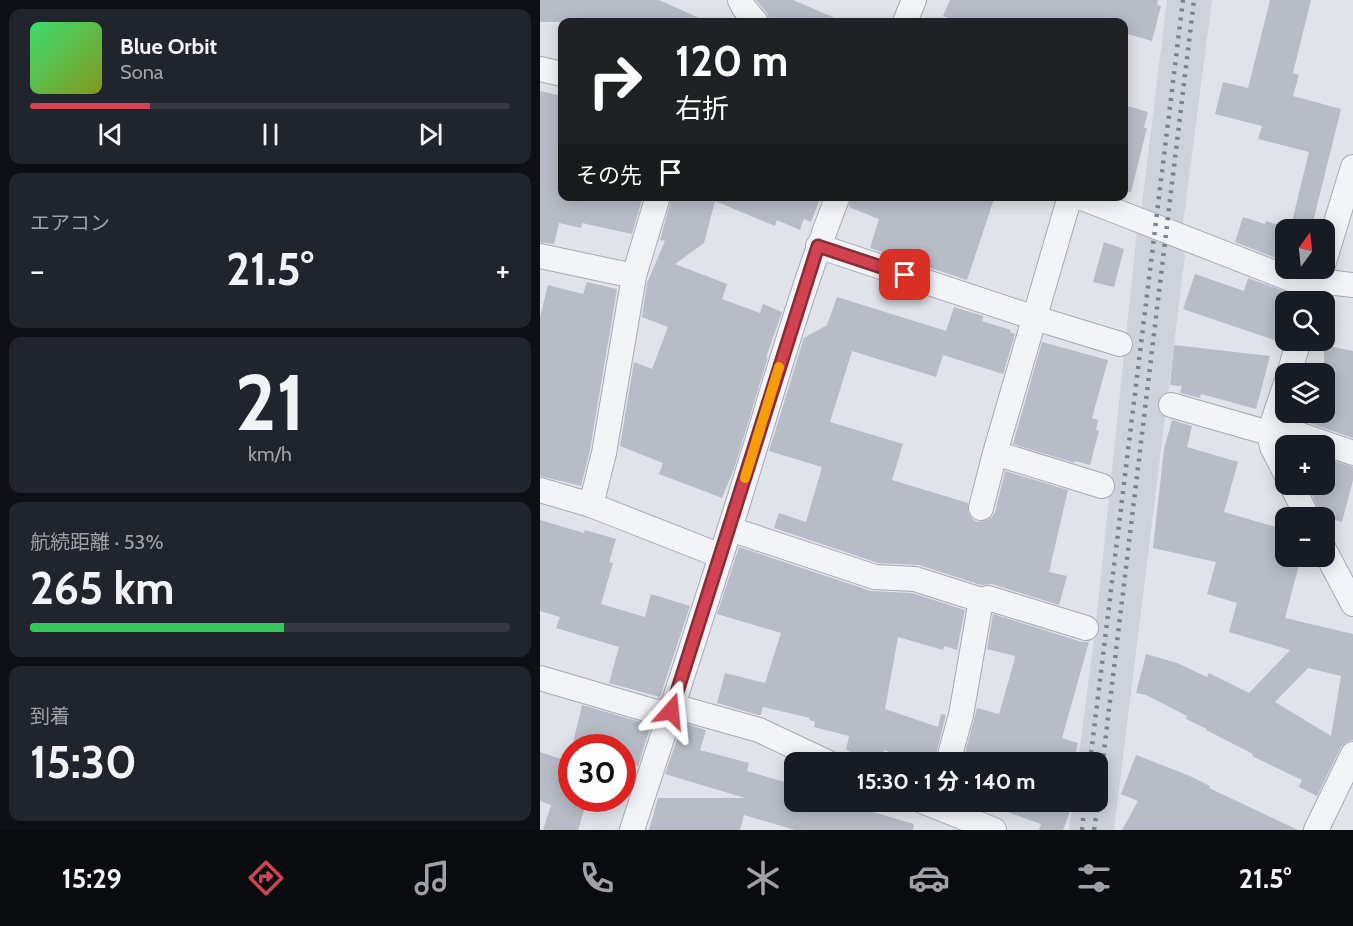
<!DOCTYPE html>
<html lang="ja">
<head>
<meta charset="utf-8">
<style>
	body { margin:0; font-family:Cabin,"Noto Sans JP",sans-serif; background:#20242c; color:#f1f3f6; height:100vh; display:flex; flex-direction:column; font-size:22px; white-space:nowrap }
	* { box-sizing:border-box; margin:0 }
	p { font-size:20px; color:#9ea1a6 }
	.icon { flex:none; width:33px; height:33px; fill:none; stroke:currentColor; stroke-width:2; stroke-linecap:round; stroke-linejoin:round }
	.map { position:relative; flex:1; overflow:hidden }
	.panel { display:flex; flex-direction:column; gap:9px; padding:9px; background:#0d0f14; width:540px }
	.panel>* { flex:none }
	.hud { position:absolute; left:18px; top:18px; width:570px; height:183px; border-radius:12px; box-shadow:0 3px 15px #0003; background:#202124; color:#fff; overflow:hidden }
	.needle { width:39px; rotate:15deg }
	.buttons { position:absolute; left:735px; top:219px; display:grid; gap:12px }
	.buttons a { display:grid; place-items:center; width:60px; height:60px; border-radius:12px; background:#171b24; box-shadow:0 3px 15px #0003; font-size:30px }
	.speed { position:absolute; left:18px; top:734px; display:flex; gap:12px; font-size:30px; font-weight:700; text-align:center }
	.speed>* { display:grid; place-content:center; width:78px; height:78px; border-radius:50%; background:#171b24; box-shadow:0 3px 15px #0003; line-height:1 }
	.speed .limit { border:9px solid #d22; background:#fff; color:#111 }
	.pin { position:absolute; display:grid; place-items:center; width:51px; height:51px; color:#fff; margin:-26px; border-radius:12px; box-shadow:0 3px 9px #0006 }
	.me { position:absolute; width:66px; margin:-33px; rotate:18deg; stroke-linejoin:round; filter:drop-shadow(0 0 4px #0008) }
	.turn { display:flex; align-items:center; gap:21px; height:126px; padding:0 18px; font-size:27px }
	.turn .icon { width:78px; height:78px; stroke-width:2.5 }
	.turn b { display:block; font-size:42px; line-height:51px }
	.then { display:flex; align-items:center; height:57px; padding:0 18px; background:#0003; gap:12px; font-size:22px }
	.big { font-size:45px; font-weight:700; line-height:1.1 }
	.panel .widget { flex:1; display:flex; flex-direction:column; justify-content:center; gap:9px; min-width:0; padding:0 21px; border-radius:12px; background:#20242c }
	.panel .dial { align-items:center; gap:0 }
	.dial b { font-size:78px; line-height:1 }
	.song { display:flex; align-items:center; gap:18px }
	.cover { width:72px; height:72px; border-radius:9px; background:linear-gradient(135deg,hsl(140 70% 55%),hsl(70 70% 35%)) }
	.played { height:6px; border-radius:3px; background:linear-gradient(90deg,#d14351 25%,#363941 25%) }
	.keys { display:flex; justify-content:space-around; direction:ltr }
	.heat { display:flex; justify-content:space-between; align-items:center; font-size:33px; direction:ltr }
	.charge { height:9px; border-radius:4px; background:linear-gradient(90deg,#34c759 53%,#363941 0) }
	.trip { position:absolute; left:244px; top:752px; width:324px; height:60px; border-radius:12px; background:#171b24; box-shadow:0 3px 15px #0003; font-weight:700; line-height:60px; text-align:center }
	.tabs { display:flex; height:96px; justify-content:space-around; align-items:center; background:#090b0e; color:#9ea1a6 }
	.tabs .icon { width:42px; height:42px }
	.tabs .on { color:#d14351 }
	.tabs b { font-size:27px; color:#f1f3f6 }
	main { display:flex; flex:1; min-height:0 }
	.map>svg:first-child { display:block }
</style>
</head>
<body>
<main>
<section class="panel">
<div class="widget">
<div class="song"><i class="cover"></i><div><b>Blue Orbit</b><p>Sona</p></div></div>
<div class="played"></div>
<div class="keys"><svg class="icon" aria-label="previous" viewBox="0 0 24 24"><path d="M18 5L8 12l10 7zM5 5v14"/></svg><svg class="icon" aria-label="pause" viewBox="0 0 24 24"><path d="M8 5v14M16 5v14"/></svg><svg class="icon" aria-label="next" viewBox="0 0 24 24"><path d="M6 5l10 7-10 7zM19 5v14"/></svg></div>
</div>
<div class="widget"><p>エアコン</p>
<div class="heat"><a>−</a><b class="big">21.5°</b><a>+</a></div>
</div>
<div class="widget dial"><b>21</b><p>km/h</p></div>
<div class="widget"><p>航続距離 · 53%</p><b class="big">265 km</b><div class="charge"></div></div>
<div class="widget"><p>到着</p><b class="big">15:30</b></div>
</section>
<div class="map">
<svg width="813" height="830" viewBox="0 0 813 830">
	<rect width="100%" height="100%" fill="#e0e3e9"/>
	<!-- built -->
	<path fill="#ced2db" d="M627 0H672L642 231 601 212Z
		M597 231 637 243 645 255 574 830H529L533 801H558V762H538L555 632Z"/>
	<!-- building -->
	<path fill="#b7bcc6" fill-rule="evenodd" d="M0 0H119L168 22H0Z
		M216 0H253L304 22H230L227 13Z
		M410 0H618L617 5 621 6 612 41 584 33V22H419L403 16Z
		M730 0H771L753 73 759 75 753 96 801 109 771 230H750L769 152 718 139 722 126 675 114 683 82 708 88Z
		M0 91 22 96V196H103L92 234 42 223 41 228 19 223 14 244 0 242Z
		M584 105 608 112 604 128H607L591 192 584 191Z
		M132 196H281L271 222 264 219 260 230 237 220 235 226 175 201 164 243 135 264 187 284 182 299 220 313 223 304 242 312 226 358 228 357 194 469 182 498 119 474 123 463 80 446 94 362 112 369 128 327 102 317 107 283 125 241 120 240Z
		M312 196H455L427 280 330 248 339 219 309 207Z
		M703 217 725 224 726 221 746 227V262L695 242Z
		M564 242 584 249 574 287 553 282Z
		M655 274 704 291 708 278 746 292V336L743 343 643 309Z
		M47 282 77 289 50 450 41 486 0 476V317L8 285 43 294Z
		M297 297 406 331 414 307 443 316 442 321 471 330 470 332 475 334 463 374 403 355 396 377 312 351 290 422 363 444 352 480 428 503V512L432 519 437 522 445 521 452 517 455 512 465 471 528 490 509 572 527 576 519 605 452 584 441 585 379 565 338 563 234 528 239 513 266 522 282 467 229 451 264 338 287 325Z
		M502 342 568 360 552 418 558 420 556 430 559 431 550 465 535 461V463L473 444Z
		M634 345 730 356 716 409 661 394 660 398 640 393 642 386 630 385Z
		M784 345 813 351V438L761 420 763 412H784Z
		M632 420 652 426 647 447 698 462 684 512 746 530V556H765L763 561H760L745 618 813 634V740L806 742 801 747 777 796 759 787 762 780 712 756 713 754 666 730 667 729 646 719 647 716 606 695 596 693 606 654 637 663 667 677 669 673 709 693 750 650 689 632 697 603 667 594 676 562 613 548 624 449ZM768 668 801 676 791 736 735 702Z
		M784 458 813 467V480L802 522 782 517 767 484H784Z
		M0 520 44 533 45 530 76 539 69 562 73 563 61 604 105 617 111 594 150 606 120 697 69 683 79 647 16 628 20 617 0 611Z
		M199 547 331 591 372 593 425 610 417 650 404 646 403 650 358 637 345 709 398 727 401 714 406 715 394 762H380L344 750 342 762H336L306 750 309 736 274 727 275 722 269 720 270 718 223 707 221 715H218L177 703 185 673 225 683 241 633 177 614Z
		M453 614 542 642H549L522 738 538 743 533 762H459L425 753 437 708 459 714 474 662 475 656 447 649Z
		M42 705 111 725 98 766 85 762 87 753 82 752V747H32Z
		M143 723 166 730 160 750 209 763 207 771 255 785V801H295L374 824 373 830H255L204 815 200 830H109L118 798H205L125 774Z
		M0 752 24 760 26 754 32 755V798H48L38 830H3L11 805 0 801Z
		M596 755 650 776 670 786 669 788 758 830H582L598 801 581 794Z
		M469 801H502L530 811 523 830H499L501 824 465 811Z"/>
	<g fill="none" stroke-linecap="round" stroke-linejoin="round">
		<!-- minor casing -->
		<g stroke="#a5aab3" stroke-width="26">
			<path id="minor" d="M200 0 204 8 216 22
				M365 22 374 0
				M0 69 22 74
				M537 196 776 289
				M278 246 495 318 580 344
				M0 256 94 276
				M784 262 813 167
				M779 281 813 285
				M749 374 759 340
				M746 383 729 433 732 447 746 474
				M631 405 729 433
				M732 425 813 453
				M455 453 562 486
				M751 484 768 518
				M0 490 51 505 181 556
				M51 505 64 453 94 276 118 196
				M441 508 455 453 530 196
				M190 529 335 577 375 579 441 600 421 715 408 762
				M784 549 813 604
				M441 600 448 598 546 628
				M0 678 116 712 144 709 219 730 287 762
				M382 801 454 830
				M92 830C125 729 158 629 190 528 226 417 255 305 298 196
				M776 830 813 754"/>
		</g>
		<!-- minor -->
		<use href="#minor" stroke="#f3f4f8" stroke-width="24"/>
		<!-- rail -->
		<path stroke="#798293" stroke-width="4.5" stroke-dasharray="3 6" stroke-linecap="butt" d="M550 762 643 0
			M558 801 654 0
			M542 830 545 801
			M554 830 558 801"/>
	</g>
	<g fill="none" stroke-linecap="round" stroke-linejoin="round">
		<!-- route casing -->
		<g stroke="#882c35" stroke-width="15">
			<path id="route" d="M131 711 278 246 365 275"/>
		</g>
		<!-- route -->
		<use href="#route" stroke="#d14351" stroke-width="10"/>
		<!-- slow -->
		<path stroke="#f59e0b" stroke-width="10" d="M205 478 239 367"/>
	</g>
</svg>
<div class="buttons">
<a><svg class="needle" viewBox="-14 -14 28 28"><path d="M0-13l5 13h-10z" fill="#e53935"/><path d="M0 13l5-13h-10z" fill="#9ea1a6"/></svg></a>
<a><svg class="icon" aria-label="search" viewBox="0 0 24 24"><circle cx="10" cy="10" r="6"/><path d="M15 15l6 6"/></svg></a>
<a><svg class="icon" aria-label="layers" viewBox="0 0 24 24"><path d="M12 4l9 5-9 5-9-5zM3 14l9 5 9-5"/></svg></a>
<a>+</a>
<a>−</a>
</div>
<div class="speed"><div class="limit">30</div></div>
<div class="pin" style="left:365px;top:275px;background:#d93025"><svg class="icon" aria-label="arrive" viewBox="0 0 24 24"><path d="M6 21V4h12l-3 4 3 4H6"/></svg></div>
<svg class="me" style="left:131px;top:711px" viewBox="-20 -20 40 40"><path d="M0-17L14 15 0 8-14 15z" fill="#d14351" stroke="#fff" stroke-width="4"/></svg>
<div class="trip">15:30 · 1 分 · 140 m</div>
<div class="hud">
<div class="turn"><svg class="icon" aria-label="right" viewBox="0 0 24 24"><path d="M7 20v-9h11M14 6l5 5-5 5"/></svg><div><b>120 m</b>右折</div></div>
<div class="then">その先<svg class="icon" aria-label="arrive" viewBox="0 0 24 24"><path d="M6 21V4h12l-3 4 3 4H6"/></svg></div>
</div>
</div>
</main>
<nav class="tabs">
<b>15:29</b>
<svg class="icon on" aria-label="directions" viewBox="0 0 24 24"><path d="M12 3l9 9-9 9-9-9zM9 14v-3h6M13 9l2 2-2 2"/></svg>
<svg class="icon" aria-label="music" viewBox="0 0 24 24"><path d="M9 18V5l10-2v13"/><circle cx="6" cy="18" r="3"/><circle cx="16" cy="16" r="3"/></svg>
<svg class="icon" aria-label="phone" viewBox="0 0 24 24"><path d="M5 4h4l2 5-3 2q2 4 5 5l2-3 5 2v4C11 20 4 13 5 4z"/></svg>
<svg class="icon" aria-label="climate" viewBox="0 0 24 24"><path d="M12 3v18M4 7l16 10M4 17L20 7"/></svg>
<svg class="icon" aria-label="car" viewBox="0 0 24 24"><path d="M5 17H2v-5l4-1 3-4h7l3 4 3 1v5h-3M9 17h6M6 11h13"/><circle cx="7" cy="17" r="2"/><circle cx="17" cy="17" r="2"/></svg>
<svg class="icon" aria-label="filters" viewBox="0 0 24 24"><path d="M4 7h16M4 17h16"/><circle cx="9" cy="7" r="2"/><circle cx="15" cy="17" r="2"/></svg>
<b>21.5°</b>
</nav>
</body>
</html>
